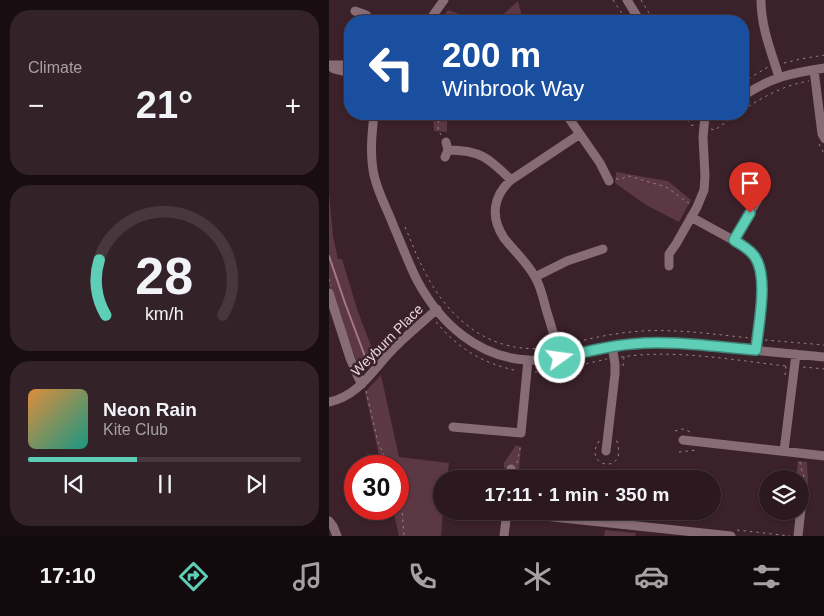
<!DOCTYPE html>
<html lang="en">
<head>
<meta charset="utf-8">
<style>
	body { margin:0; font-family:Helvetica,sans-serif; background:#342229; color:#f1f3f6; height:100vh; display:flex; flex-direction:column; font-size:19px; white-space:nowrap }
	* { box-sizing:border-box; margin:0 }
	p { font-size:16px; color:#a6a0a5 }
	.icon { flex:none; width:28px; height:28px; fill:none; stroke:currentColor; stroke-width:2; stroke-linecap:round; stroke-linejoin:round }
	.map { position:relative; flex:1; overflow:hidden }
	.side { display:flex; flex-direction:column; gap:10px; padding:10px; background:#180e12; width:329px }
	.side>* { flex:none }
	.hud { position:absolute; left:15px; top:15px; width:405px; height:105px; border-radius:20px; box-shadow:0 1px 4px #0004,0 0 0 1px #48383e; background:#1a4fa0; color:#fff; overflow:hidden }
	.controls { position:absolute; left:430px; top:470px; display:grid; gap:10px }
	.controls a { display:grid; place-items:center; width:50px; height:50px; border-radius:50%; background:#2c1920; box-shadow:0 1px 4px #0004,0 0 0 1px #48383e; font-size:25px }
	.speed { position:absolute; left:15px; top:455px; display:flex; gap:10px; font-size:25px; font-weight:700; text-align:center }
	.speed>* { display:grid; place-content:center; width:65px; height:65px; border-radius:50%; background:#2c1920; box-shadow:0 1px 4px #0004,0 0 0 1px #48383e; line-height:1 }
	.speed .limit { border:8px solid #d22; background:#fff; color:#111 }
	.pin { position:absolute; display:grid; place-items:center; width:42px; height:42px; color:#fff; margin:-51px -21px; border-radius:50% 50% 50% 0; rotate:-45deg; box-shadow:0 0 5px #0007 }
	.pin .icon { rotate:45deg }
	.me { position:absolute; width:55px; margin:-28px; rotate:76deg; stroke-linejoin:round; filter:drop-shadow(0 0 4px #0008) }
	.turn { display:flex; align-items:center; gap:18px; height:105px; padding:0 15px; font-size:22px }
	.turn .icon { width:65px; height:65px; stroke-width:2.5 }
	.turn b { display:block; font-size:35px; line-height:42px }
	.big { font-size:38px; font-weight:700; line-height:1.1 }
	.side .widget { flex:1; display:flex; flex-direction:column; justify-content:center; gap:8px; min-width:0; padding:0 18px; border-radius:20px; background:#342229 }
	.side .dial { align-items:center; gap:0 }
	.dial svg { height:130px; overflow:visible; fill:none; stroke:#48383e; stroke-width:7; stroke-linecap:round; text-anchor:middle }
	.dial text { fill:#f1f3f6; stroke:none }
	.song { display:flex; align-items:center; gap:15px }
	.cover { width:60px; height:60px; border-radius:8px; background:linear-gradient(135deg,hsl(30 70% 55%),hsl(170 70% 35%)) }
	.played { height:5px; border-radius:2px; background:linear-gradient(90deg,#5eceb7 40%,#48383e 40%) }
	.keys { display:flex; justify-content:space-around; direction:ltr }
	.heat { display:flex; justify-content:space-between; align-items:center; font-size:28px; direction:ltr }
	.trip { position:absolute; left:104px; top:470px; width:288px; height:50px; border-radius:25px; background:#2c1920; box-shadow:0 1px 4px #0004,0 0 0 1px #48383e; font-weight:700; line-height:50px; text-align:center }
	.tabs { display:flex; height:80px; justify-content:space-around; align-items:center; background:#120a0d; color:#a6a0a5 }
	.tabs .icon { width:35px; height:35px }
	.tabs .active { color:#5eceb7 }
	.tabs b { font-size:22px; color:#f1f3f6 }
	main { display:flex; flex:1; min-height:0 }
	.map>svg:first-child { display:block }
</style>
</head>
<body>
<main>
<section class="side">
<div class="widget"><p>Climate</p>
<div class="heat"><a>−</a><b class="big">21°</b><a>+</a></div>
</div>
<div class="widget dial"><svg viewBox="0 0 100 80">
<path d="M14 69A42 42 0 1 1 86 69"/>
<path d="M14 69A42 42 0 0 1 10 35" stroke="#5eceb7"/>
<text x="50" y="56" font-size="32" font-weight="700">28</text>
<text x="50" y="72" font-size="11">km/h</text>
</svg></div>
<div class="widget">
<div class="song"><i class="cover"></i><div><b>Neon Rain</b><p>Kite Club</p></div></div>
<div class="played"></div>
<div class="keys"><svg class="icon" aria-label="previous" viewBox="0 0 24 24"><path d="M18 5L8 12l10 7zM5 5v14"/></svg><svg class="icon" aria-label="pause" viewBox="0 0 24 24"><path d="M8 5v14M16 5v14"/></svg><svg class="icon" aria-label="next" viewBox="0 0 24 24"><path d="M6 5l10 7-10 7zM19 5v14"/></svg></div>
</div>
</section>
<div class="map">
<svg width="496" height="536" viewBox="0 0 496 536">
	<rect width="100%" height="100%" fill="#3b212a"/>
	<!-- green -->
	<path fill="#5c3844" d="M189 1 194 21H167Z
		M119 10 150 21H111Z
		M104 114H118V132L105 131Z
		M287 172 339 181 362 200 350 222 317 205 286 183Z
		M0 192 4 236 9 259H13L29 312 46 356 34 370 31 371 0 285Z
		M52 375 70 457 120 463 118 479H112V511H114L112 536H70L64 509H69V466H44L38 454 50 455 36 392Z
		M187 445 192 447 190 470 175 468V463Z
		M469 461 478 462 480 501 471 500V479H467Z
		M276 530 307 533 306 536H275Z"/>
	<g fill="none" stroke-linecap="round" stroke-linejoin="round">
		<!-- stream -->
		<path stroke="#a67787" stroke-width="2" d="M0 256 16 303 37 359"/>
		<!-- path -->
		<path stroke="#978289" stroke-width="1" stroke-dasharray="2.5 4" stroke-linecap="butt" d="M284 0 298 21
			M312 0 325 21
			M455 63 471 59 496 55
			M414 82 439 67
			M414 110C434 97 455 85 480 81
			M110 114 109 129 112 135
			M355 114 362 125 368 126
			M382 129 386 130 408 114
			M490 144 496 155
			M287 179H292L300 176 337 187 361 204
			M76 227C82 240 86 253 93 266 110 303 140 337 181 346 193 349 207 349 219 348
			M0 279 2 286
			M107 322C131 350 153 363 189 371
			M436 340 496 345
			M236 345C261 338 286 333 312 331 348 329 384 334 420 338
			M292 357C346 349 403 360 457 366
			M294 366 295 357
			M474 367 496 369
			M206 372 234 369 278 359
			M456 375 457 366
			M37 391 49 442 60 466
			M346 431 354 429 364 433
			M270 441C268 445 266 448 266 452 266 465 284 469 289 457 291 451 288 443 287 437
			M350 452 368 450
			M471 462C472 473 481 483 471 492
			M188 463 192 444
			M475 488 478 494
			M69 494 73 510 75 536
			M408 530 461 536"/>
		<!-- minor -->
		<path stroke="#886c75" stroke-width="9" d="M298 0 311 21
			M432 0C432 27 442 51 450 77
			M26 11 37 15 42 21
			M100 21 115 0
			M0 65 5 69 21 73
			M1 65H21
			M485 70 493 134 496 139
			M414 96C442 77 463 73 496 68
			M45 114C43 133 41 151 44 170 47 190 58 208 65 227 73 245 80 265 89 282 112 324 149 357 198 360 224 362 248 352 272 348 301 343 330 343 359 344L496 357
			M237 114 271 163 280 181
			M370 114C376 117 382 118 387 114
			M119 150C151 150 160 158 182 180
			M116 157 119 150 117 142
			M362 217 413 245C437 262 434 281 431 308 430 322 428 336 427 350
			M405 240 429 199
			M340 266V254L347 244 368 207 375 190 376 176 374 137 376 116
			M206 277 238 261 274 249
			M0 293 21 358 29 377 33 384
			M231 358C227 341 222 325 217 309 214 298 212 287 206 277 198 262 185 251 175 238 161 217 164 196 182 180L251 134
			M0 402C31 396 46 366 67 346 80 333 95 321 108 309
			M124 427 192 433 199 360
			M354 440 496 456
			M277 451 286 374V364L283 346
			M455 451 467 354
			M181 479 182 469
			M178 512 402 536
			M0 521 4 526 8 536
			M175 536 178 511
			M469 536 473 500"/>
	</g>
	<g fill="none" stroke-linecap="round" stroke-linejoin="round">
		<!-- route casing -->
		<g stroke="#3d8677" stroke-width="12">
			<path id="route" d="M231 358C255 352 278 346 303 344 344 340 386 347 427 350 429 326 440 278 426 257 421 249 412 245 405 240L421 213"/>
		</g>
		<!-- route -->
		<use href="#route" stroke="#5eceb7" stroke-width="9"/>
	</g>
	<g text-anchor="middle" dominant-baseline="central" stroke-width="5" stroke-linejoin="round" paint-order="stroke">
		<!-- street labels -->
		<g font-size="14" fill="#e9d7dc" stroke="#3b212a">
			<text transform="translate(58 340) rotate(-45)">Weyburn Place</text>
		</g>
	</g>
</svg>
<div class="controls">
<a><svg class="icon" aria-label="layers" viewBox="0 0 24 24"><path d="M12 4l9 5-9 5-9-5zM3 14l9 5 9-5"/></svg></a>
</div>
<div class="speed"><div class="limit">30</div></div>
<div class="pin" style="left:421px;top:213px;background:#d93025"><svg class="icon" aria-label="arrive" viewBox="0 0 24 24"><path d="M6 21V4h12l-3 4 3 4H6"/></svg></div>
<svg class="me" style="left:231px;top:358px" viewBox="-20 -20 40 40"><circle r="17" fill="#5eceb7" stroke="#fff" stroke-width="3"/><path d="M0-11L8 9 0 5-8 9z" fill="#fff"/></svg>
<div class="trip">17:11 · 1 min · 350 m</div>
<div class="hud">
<div class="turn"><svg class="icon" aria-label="left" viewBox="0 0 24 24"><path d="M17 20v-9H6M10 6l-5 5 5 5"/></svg><div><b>200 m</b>Winbrook Way</div></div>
</div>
</div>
</main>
<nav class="tabs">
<b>17:10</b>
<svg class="icon active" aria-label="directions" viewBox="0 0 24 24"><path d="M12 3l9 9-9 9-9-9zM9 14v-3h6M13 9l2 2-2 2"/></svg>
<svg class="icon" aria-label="music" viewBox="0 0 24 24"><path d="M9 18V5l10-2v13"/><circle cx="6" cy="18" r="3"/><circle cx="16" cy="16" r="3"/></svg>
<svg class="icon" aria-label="phone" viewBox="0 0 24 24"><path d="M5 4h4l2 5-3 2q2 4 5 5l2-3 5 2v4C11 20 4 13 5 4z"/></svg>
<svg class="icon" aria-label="climate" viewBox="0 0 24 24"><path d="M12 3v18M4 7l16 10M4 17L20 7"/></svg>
<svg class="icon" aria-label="car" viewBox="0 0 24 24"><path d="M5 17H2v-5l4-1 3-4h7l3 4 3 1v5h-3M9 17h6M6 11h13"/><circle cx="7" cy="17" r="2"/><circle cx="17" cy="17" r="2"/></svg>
<svg class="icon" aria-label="filters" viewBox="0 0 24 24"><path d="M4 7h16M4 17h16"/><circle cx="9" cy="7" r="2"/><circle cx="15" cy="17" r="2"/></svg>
</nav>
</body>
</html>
